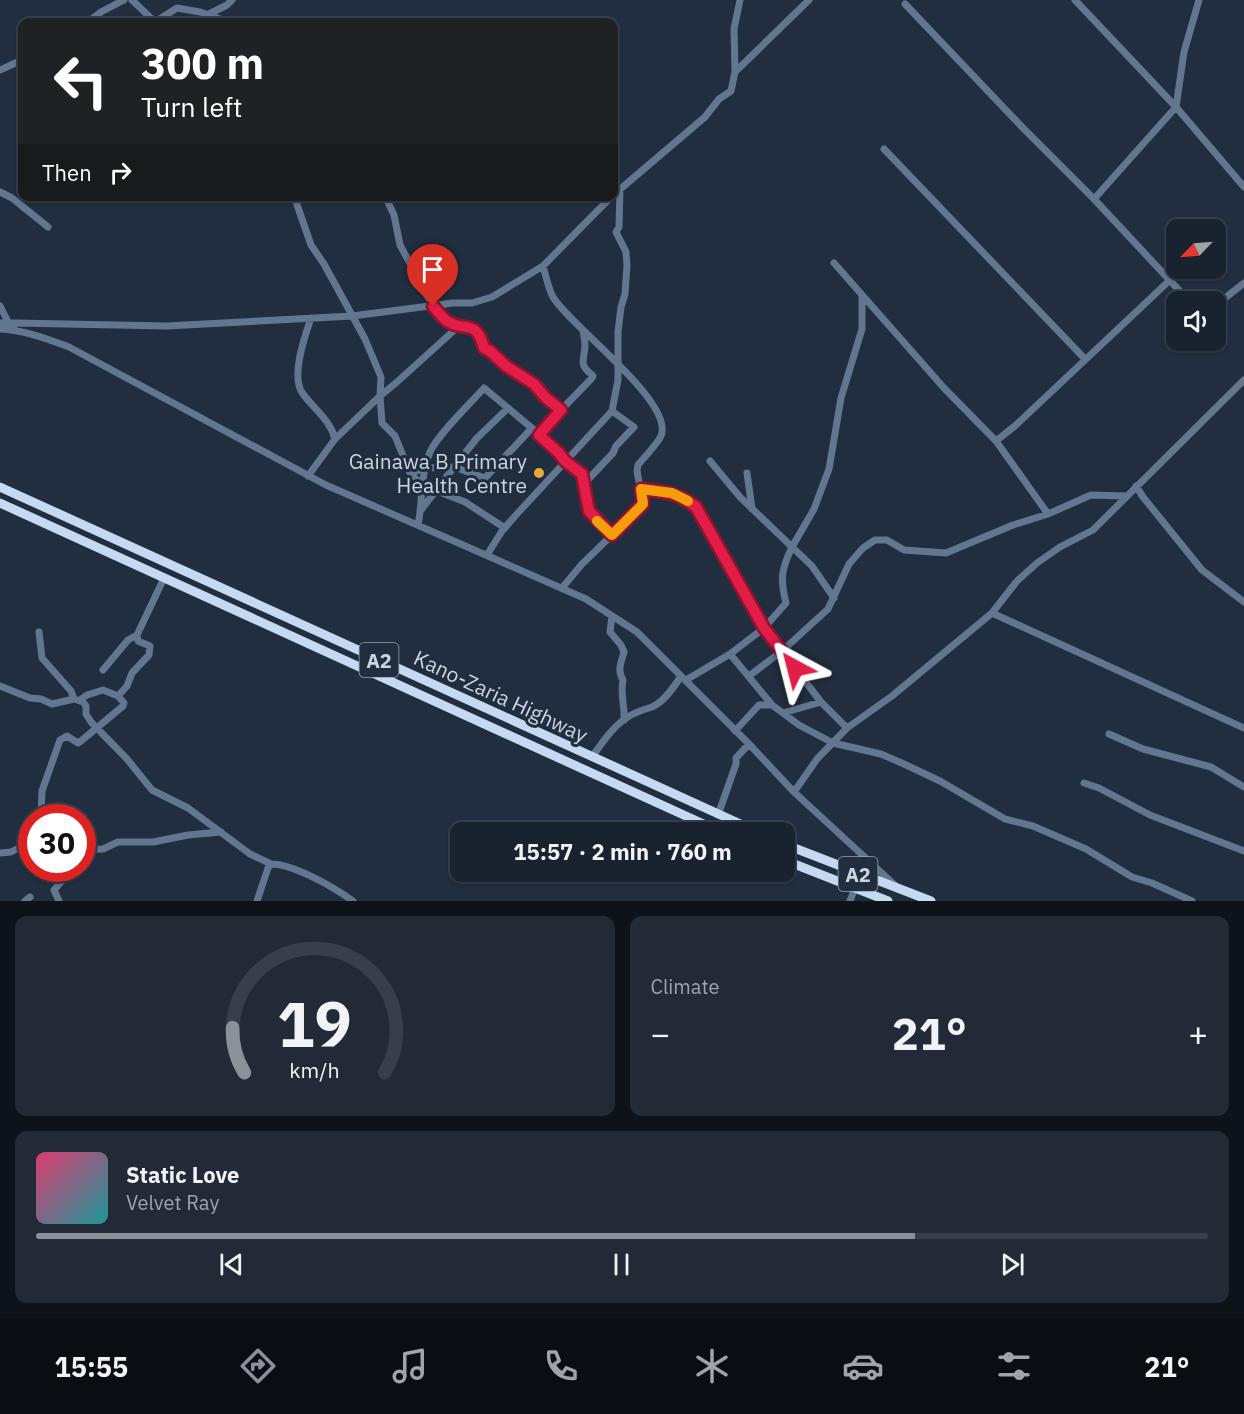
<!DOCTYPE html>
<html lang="en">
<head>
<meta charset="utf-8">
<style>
	body { margin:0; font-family:"IBM Plex Sans",sans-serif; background:#222a37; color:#f1f3f6; height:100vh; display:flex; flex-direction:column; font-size:22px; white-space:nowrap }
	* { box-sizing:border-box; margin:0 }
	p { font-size:20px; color:#9fa4aa }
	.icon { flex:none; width:33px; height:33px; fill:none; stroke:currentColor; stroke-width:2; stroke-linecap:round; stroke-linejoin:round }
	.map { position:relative; height:901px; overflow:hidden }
	.drawer { display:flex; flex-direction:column; gap:15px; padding:15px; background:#0e131a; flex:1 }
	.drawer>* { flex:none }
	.guide { position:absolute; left:18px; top:18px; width:600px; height:183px; border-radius:12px; box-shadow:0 2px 4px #0004,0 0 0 2px #373f4b; background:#202124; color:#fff; overflow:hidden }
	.needle { width:39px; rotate:245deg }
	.buttons { position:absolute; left:1166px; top:219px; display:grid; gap:12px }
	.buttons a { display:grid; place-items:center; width:60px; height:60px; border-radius:12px; background:#19222f; box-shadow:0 2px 4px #0004,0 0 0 2px #373f4b; font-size:30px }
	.speed { position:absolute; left:18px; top:804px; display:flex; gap:12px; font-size:30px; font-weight:700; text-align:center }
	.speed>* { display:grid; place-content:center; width:78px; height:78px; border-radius:50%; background:#19222f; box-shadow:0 2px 4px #0004,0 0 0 2px #373f4b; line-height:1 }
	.speed .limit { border:9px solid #d22; background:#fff; color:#111 }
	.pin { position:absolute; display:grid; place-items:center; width:51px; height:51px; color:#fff; margin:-62px -26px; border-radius:50% 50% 50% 0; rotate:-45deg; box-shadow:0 0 6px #0007 }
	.pin .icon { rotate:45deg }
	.me { position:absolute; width:66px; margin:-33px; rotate:322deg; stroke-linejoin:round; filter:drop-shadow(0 0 4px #0008) }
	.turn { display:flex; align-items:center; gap:21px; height:126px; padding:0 24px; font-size:27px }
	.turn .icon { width:78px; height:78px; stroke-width:2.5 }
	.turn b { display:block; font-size:42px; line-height:51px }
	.then { display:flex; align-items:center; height:57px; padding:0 24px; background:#0003; gap:12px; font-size:22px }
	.big { font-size:45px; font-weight:700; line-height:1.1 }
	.drawer .tile { flex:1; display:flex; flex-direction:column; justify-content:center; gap:9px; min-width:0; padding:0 21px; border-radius:12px; background:#222a37 }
	.drawer .dial { align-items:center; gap:0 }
	.dial svg { height:156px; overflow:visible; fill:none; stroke:#373f4b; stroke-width:7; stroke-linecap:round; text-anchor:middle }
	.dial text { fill:#f1f3f6; stroke:none }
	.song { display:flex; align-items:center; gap:18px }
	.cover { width:72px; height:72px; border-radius:9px; background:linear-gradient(135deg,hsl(340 70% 55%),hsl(180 70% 35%)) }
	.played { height:6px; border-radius:3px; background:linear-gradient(90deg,#8c9099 75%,#373f4b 75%) }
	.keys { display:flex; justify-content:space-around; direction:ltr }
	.heat { display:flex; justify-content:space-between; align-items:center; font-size:33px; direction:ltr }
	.drawer .tiles { flex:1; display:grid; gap:15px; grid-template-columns:1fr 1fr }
	.tile:last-child { grid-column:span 2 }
	.trip { position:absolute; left:450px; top:822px; width:345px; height:60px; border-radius:12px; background:#19222f; box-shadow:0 2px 4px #0004,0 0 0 2px #373f4b; font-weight:700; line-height:60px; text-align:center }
	.dock { display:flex; height:96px; justify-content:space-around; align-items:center; background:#0a0e13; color:#9fa4aa }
	.dock .icon { width:42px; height:42px }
	.dock .on { color:#8c9099 }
	.dock b { font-size:27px; color:#f1f3f6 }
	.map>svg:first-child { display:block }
</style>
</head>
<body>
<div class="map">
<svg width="1244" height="901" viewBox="0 0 1244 901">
	<rect width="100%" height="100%" fill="#212e3f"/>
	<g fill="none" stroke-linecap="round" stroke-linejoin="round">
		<!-- minor -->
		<path stroke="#637690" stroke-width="7" d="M132 0 155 22 177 8 200 12 229 22
			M1075 0 1176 107 1244 187
			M905 4 1022 127 1094 199
			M207 15 227 5 232 0
			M88 22 101 12 124 0
			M0 70 22 60
			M735 72 734 29 740 0
			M884 149 1085 359
			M618 191 705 117 719 99 731 91 735 72 809 0
			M0 192 12 198 48 227
			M294 196 311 245 324 264 365 339 381 377 380 396 335 439 308 476
			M385 196 394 215 400 245 433 306 448 322 471 327 481 337 484 348 490 351 506 366 534 384 546 398 561 410 539 434 559 453 565 461 581 474 583 485
			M834 263 944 388 996 441 1048 514
			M543 266C546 276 548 288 553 297 570 326 675 402 661 436 656 446 645 456 638 465L637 471 643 504 612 535
			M1190 302 1094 199 1176 107 1184 52 1199 0
			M0 306 12 330 15 323 167 326 352 316 453 303H472L492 297 543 266 612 196
			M1215 306 1244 283
			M311 318C305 336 290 377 303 394 315 410 330 420 335 439
			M0 323H13
			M460 325 397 382 380 396 382 423 395 436 410 473 422 485 465 502 505 528
			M0 329C24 330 47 339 69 347L326 485 586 599 637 632 749 744 794 792 897 887
			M561 410 592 378 593 376C578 363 584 363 585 346 585 341 584 336 583 331
			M996 441 1016 425 1170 280
			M410 473 427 468 454 467 477 438 508 408
			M747 473 752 509
			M1136 486 1143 497 1202 570 1244 602
			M641 489C664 492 677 492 696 507L764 628 786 603C780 579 781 570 792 547L740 497 710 461
			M421 510 454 467 485 478 532 428
			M418 525C423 501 420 475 430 452 438 434 470 404 484 388L539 434
			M487 555 502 531 516 515 612 411
			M562 588 582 564 612 535 589 511 583 485 613 453 616 446 634 427 612 411 618 380V332L621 307 625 294 627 265 626 252 616 232 619 227 620 189
			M834 598 812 566 792 547 814 509 829 469 841 398 862 329V296
			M992 613 1244 728
			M612 616 610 632 621 645 624 652C621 663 617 670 623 680 620 696 625 704 624 720
			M39 632 42 658 71 691 74 699
			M730 654 764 628 782 651 828 609 849 564 863 548 875 540H887L904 550 946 553 1013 525 1048 514 1091 495 1126 496
			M103 670 128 640 137 635
			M749 676 782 651 821 702
			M686 680 730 654 772 705 799 725 833 743 881 754 904 764 940 781 1005 819 1033 826 1086 849 1132 877 1152 883 1192 901
			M0 686 30 698 41 699 52 704 74 699 83 702 86 706V714L91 722 127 759 152 790 188 808 250 854 271 864
			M80 700 87 695 103 690 118 696
			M783 713 821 702 847 728 892 696 992 613 1017 581 1037 563 1060 547 1093 530 1244 380
			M735 731 759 705H772
			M1109 734 1143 749 1211 767 1244 787
			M592 757C602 743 612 728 626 718 635 712 642 710 652 707 664 702 674 687 681 676
			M1084 783 1099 788 1150 815 1244 851
			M794 792 817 759 847 728
			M718 815 736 764V758L749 744
			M41 818 42 791 60 740 67 736 78 743 81 741 123 706 124 703 118 696 127 686 132 673 149 655 150 646 138 641 137 635 164 578
			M82 850 103 849 118 842H153L188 835 221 832
			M0 853 11 852 32 841
			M82 860 96 849
			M25 901 30 897
			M59 901 54 890 73 868
			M257 901 268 868 271 864C294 864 335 888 353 901
			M850 901 855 888"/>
		<!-- highway -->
		<path stroke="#c6d9f3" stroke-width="9" d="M0 487 758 832
			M0 503 721 832
			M784 844 931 901
			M784 860 888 901"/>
	</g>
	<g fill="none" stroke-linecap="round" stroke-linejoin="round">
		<!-- route casing -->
		<g stroke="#92132f" stroke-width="15">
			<path id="route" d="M433 306C437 311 442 317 447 321 464 333 476 317 484 348L490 351 506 366 534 384 546 398 561 410 539 435 559 453 565 461 582 474 589 511 612 535 643 504 641 489C664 492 677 492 696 507L764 628 795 668"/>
		</g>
		<!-- route -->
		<use href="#route" stroke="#e11d48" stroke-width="10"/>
		<!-- slow -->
		<path stroke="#f59e0b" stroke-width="10" d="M597 521 612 535 643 504 641 489 672 493 688 501"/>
	</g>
	<!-- markers -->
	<circle fill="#eba93a" stroke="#212e3f" stroke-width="2" cx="539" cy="473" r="6"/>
	<g text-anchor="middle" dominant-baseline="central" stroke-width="6" stroke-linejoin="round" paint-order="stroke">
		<!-- shield labels -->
		<g fill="#212e3f" stroke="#99a3b0" stroke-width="1.5">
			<rect x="359.5" y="643" width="39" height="34" rx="4.5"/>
			<rect x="838.5" y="857" width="39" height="34" rx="4.5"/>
		</g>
		<g font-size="20" font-weight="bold" fill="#ccd5e0">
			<text x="379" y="660">A2</text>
			<text x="858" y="874">A2</text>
		</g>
		<!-- poi labels -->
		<g font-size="21" fill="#ccd5e0" stroke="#212e3f" text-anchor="end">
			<text x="527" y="461">Gainawa B Primary<tspan x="527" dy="24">Health Centre</tspan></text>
		</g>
		<!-- street labels -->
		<g font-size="21" fill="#ccd5e0" stroke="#212e3f">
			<text transform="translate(501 696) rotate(25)">Kano-Zaria Highway</text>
		</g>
	</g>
</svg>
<div class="buttons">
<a><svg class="needle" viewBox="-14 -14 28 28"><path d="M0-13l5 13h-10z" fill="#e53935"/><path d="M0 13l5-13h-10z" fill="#9fa4aa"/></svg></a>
<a><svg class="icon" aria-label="sound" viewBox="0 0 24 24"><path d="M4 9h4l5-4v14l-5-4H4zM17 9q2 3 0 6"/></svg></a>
</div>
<div class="speed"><div class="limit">30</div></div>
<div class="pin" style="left:433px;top:306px;background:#d93025"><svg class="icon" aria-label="arrive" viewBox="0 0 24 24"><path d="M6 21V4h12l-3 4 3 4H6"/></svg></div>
<svg class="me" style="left:795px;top:668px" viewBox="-20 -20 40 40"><path d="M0-17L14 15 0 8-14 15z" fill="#e11d48" stroke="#fff" stroke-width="4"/></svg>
<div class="trip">15:57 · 2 min · 760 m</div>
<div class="guide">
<div class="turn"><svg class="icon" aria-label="left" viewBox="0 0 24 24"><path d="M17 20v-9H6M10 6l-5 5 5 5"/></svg><div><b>300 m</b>Turn left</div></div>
<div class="then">Then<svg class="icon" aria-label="right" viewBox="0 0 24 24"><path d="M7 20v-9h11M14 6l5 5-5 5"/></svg></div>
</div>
</div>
<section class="drawer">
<div class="tiles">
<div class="tile dial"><svg viewBox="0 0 100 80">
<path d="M14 69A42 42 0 1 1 86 69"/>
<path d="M14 69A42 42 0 0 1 8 46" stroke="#8c9099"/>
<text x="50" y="56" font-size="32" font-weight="700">19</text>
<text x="50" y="72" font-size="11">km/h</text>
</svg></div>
<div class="tile"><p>Climate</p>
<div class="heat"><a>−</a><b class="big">21°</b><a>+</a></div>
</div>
<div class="tile">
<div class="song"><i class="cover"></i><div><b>Static Love</b><p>Velvet Ray</p></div></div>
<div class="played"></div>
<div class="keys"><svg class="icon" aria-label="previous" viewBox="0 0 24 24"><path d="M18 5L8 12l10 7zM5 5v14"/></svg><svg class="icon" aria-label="pause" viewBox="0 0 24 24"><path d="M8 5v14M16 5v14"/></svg><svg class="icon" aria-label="next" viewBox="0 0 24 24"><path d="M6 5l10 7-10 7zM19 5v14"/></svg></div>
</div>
</div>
</section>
<nav class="dock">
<b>15:55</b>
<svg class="icon on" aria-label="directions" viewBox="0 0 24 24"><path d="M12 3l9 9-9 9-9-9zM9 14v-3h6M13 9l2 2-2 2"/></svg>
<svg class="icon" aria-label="music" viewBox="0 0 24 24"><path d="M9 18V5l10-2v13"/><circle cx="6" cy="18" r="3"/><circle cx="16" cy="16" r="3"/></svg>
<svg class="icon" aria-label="phone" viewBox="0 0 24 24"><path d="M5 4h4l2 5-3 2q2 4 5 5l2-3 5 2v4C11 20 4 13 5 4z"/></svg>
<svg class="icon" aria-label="climate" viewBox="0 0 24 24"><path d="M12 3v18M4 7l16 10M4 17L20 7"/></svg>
<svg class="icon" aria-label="car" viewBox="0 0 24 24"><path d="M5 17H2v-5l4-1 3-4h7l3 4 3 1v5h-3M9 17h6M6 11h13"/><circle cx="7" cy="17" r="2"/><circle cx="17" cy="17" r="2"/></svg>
<svg class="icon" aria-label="filters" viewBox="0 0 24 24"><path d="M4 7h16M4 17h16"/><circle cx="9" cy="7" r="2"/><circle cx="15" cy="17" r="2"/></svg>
<b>21°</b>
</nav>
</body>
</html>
